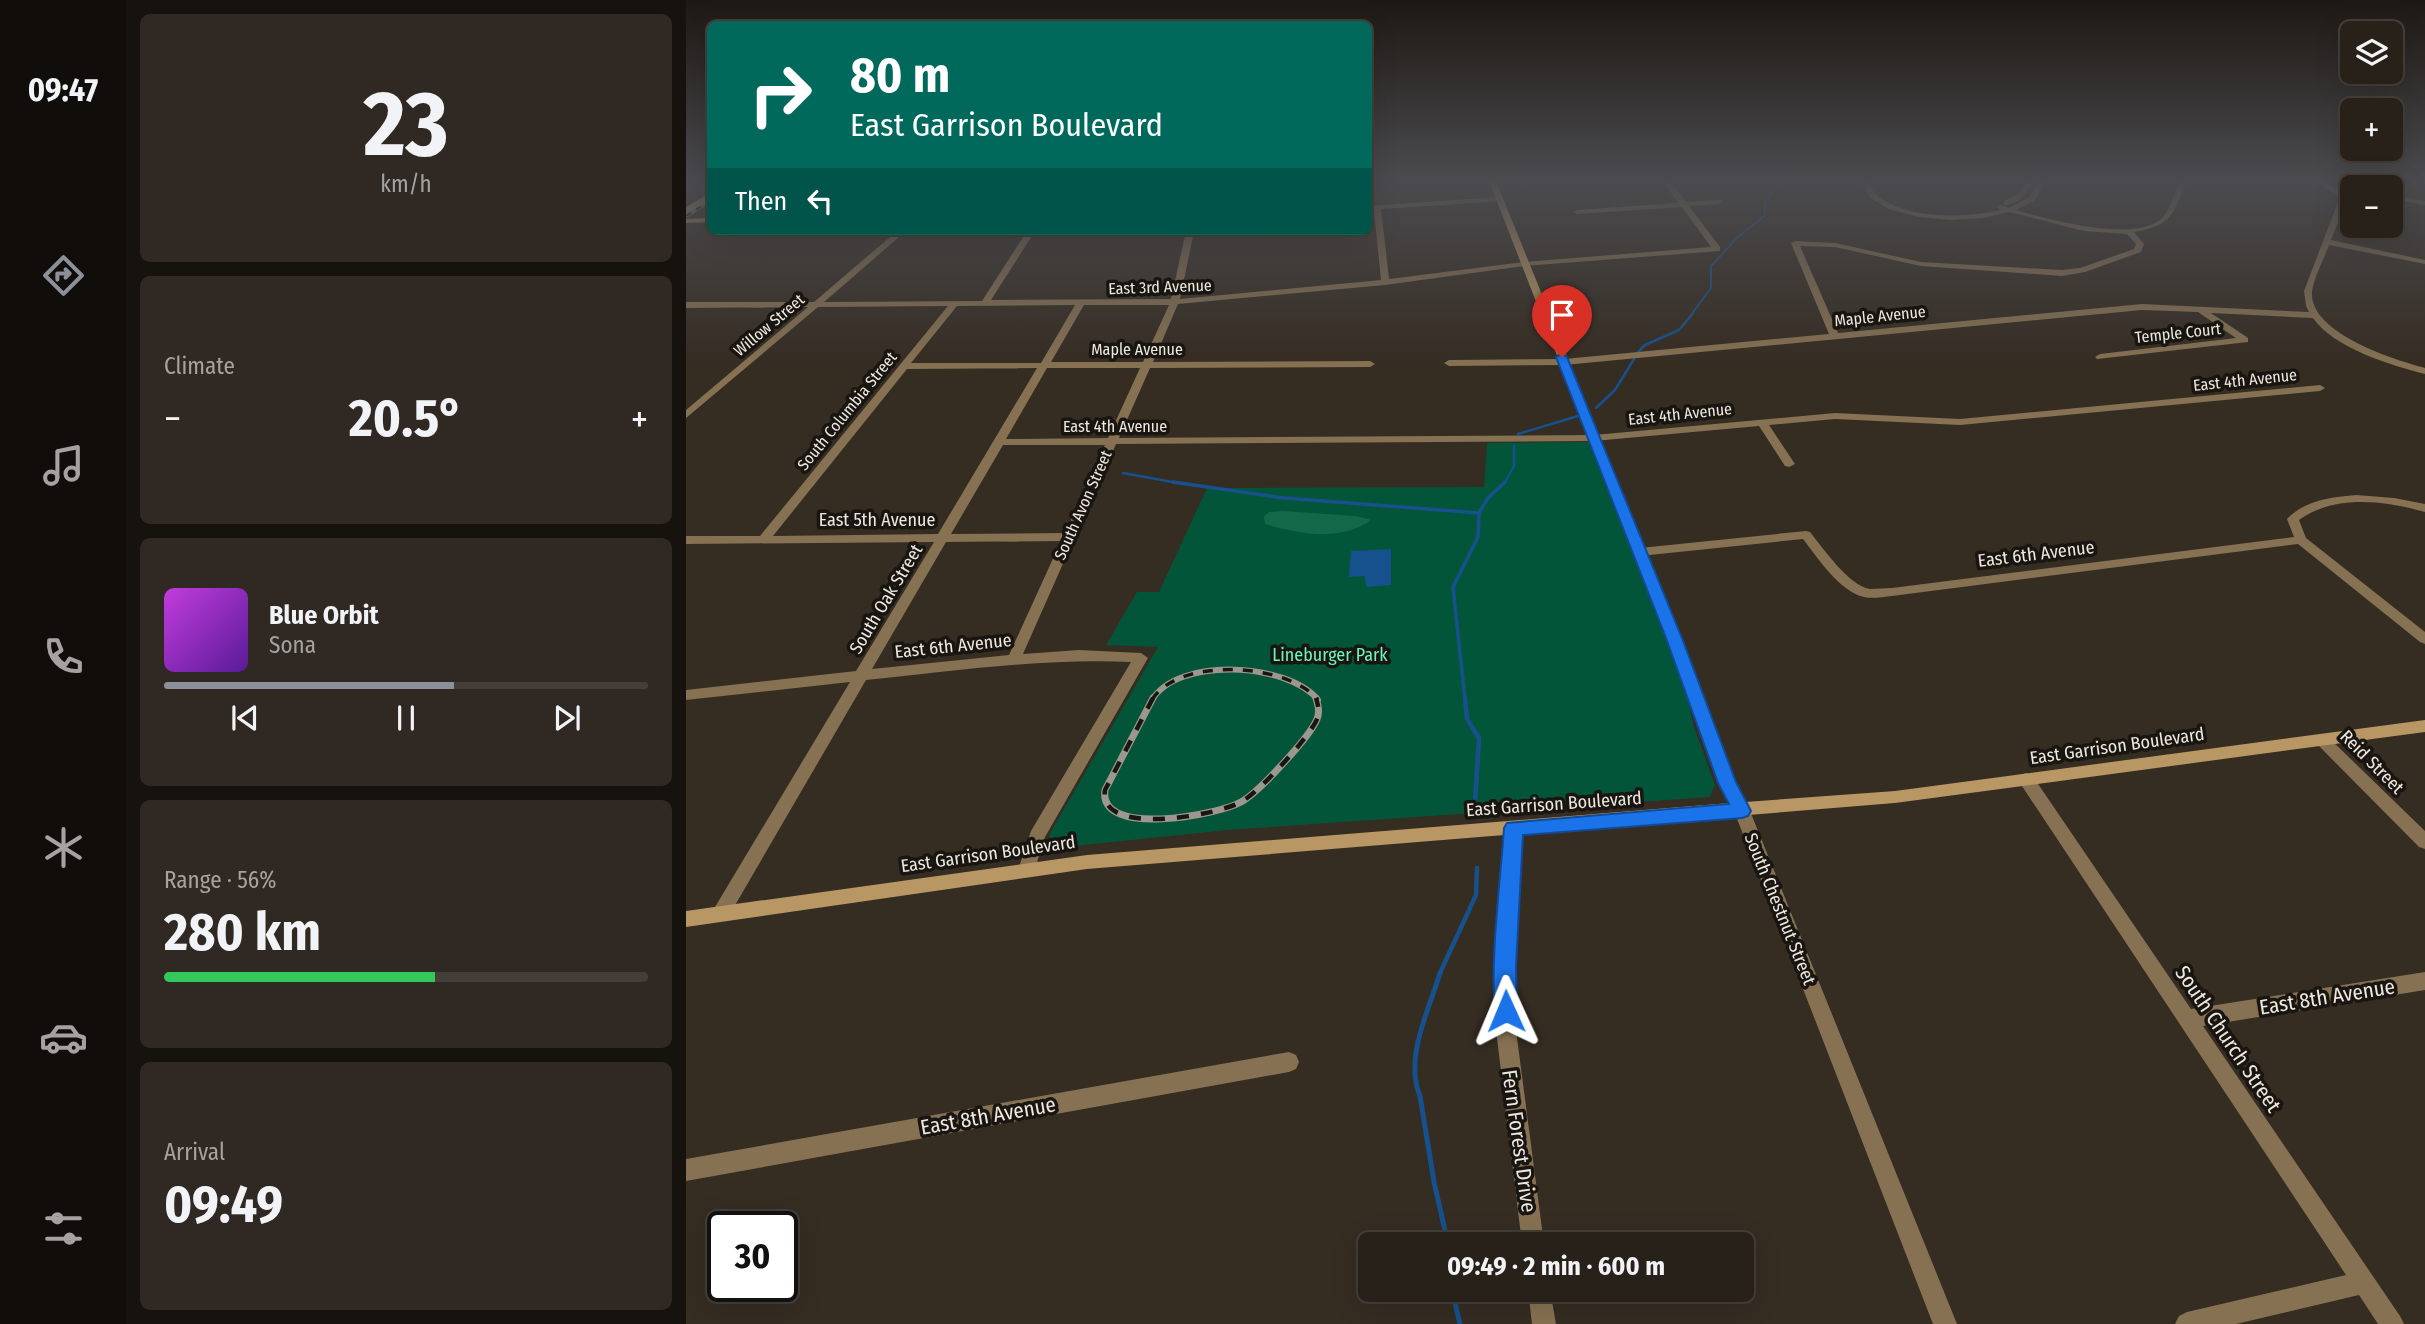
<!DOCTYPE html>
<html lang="en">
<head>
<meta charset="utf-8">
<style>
	body { margin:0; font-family:"Fira Sans Condensed",sans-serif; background:#302923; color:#f1f3f6; height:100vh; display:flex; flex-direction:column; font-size:26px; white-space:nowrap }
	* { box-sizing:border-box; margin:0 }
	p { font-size:23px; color:#a5a3a2 }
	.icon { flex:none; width:38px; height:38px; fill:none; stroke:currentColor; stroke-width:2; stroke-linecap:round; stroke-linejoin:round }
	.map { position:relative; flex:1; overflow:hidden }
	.panel { display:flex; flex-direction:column; gap:14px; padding:14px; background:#16120e; width:560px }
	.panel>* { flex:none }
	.top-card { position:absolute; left:21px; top:21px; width:665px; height:214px; border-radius:10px; box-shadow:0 7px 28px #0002,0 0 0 2px #443e39; background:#00695c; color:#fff; overflow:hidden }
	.buttons { position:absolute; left:1654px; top:21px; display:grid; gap:14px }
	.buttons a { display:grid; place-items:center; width:63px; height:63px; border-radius:10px; background:#28211a; box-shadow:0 7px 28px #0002,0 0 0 2px #443e39; font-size:35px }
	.speed { position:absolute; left:21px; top:1211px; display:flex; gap:14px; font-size:35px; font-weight:700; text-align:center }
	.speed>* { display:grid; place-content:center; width:91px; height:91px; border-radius:50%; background:#28211a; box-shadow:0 7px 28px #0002,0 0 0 2px #443e39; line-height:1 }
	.speed .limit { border:4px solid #111; border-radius:10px; background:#fff; color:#111 }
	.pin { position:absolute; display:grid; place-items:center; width:60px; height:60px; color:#fff; margin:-72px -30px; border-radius:50% 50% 50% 0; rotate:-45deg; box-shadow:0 0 7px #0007 }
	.pin .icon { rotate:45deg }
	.me { position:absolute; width:77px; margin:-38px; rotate:359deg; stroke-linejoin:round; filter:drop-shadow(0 0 5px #0008) }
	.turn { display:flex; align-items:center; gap:24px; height:147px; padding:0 28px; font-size:32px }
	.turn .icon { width:91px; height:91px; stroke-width:2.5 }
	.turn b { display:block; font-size:49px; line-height:60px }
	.then { display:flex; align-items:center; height:66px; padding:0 28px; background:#0003; gap:14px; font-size:26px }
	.big { font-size:52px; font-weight:700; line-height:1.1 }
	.panel .card { flex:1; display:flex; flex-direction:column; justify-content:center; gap:10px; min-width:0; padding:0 24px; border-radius:10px; background:#302923 }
	.panel .dial { align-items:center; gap:0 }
	.dial b { font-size:91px; line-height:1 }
	.song { display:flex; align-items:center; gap:21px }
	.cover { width:84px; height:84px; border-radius:10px; background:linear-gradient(135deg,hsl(290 70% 55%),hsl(270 70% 35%)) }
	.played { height:7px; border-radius:4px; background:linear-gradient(90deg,#8c9099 60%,#443e39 60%) }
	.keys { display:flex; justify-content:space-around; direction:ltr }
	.heat { display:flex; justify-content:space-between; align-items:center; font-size:38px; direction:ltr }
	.charge { height:10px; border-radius:5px; background:linear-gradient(90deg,#34c759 56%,#443e39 0) }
	.trip { position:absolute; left:672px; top:1232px; width:396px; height:70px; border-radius:10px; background:#28211a; box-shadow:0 7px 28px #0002,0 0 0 2px #443e39; font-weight:700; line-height:70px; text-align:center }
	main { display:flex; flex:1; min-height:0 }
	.tabs { display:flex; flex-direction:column; width:126px; justify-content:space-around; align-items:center; background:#100d0a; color:#a5a3a2 }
	.tabs .icon { width:49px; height:49px }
	.tabs .on { color:#8c9099 }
	.tabs b { font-size:32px; color:#f1f3f6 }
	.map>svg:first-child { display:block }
</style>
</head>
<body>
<main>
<nav class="tabs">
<b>09:47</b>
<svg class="icon on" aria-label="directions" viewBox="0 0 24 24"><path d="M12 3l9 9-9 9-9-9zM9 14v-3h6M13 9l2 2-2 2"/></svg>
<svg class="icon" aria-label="music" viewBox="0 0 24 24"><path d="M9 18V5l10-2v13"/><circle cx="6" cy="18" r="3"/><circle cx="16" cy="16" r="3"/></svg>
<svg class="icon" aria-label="phone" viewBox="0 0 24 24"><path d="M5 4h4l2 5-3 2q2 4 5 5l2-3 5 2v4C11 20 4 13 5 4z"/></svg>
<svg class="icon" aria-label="climate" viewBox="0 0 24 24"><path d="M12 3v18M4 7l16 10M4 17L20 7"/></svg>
<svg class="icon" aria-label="car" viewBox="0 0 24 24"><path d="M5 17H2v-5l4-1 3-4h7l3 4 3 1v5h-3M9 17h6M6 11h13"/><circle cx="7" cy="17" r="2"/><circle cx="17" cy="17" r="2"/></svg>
<svg class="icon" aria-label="filters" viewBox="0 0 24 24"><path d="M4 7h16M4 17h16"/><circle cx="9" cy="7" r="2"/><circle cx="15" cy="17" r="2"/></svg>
</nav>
<section class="panel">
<div class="card dial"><b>23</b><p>km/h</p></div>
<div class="card"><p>Climate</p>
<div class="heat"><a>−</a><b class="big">20.5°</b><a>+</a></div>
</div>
<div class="card">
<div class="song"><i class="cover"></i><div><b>Blue Orbit</b><p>Sona</p></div></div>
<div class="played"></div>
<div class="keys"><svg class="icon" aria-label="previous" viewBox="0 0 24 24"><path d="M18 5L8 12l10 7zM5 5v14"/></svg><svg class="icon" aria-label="pause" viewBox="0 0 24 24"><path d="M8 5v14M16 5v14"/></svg><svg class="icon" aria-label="next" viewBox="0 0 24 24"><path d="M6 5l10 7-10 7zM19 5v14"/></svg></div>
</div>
<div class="card"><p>Range · 56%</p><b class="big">280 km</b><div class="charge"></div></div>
<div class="card"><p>Arrival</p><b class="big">09:49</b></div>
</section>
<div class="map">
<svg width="1739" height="1324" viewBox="0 0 1739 1324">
	<rect width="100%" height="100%" fill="#352c22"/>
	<!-- green -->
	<path fill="#03553a" d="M902 442 1000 688 1007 724 1029 785 1024 797 542 830 368 848 363 835 472 647 420 645 451 592H473L521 488 798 487 801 443Z"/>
	<!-- forest -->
	<path fill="#13684a" d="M596 511 670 516 685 520C655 542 613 534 579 524L578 516 583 512Z"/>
	<!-- water -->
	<path fill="#16518d" d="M705 549V585L680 587 679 576 663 577 665 551Z"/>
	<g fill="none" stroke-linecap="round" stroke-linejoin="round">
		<!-- stream-far4 -->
		<path stroke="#16518d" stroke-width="2" d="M1005 315 1025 288V266L1052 237 1078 216 1080 200 1097 181"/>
		<!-- stream-far3 -->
		<path stroke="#16518d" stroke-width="2.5" d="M952 352 959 345 993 330 1007 313
			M910 408 929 390 948 359
			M832 434 892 416
			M437 473 497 484
			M818 484 828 466V446"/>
		<!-- stream-far2 -->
		<path stroke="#16518d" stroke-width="3.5" d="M487 482 598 498 793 513
			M779 700 767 587 792 537 793 513 802 498 819 482"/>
		<!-- stream-far1 -->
		<path stroke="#16518d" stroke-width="4.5" d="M779 698 781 719 793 738 789 803
			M753 975 790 895 791 868"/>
		<!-- stream -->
		<path stroke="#16518d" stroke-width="5" d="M754 973C743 1010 718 1058 734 1096L748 1182 762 1244
			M766 1290 774 1324"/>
		<!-- street -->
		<path fill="#867152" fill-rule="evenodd" d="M977 181H984L1000 202 1035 200 1036 202 1032 204 1003 206 1034 247V251L838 266 699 285 492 304 467 362 684 361 689 364 684 367 464 368 433 438 908 435 1149 413 1274 419 1634 385 1639 388 1634 391 1274 425 1149 419 1083 425 1109 464 1103 467 1099 466 1073 426 908 441 430 444 337 654 393 650 455 653 462 658 359 837 347 875 341 877 335 875 332 870 345 831 445 662C356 658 268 671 180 680L41 919 35 921 29 919 26 913 29 907 164 682 0 700V690L170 671 248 542 0 544V536H74L262 306 132 307 0 418V410L122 307 0 308V302H128L211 231H220L138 302 296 301 341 231H349L305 300 485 299 500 231H508L494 299 695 280 688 210H682V206L812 197H815V201L695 209 703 279 838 262 1025 247 996 207 891 214 887 212 891 210 992 203ZM389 305 355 363H225L271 306ZM398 305H483L457 362H365ZM351 368 252 534 87 536 221 369ZM361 368H454L422 438 320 439ZM317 445H419L379 533 265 534ZM375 541 323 655 186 669 260 542Z
			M1175 181H1182C1184 186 1187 192 1191 195 1219 220 1281 218 1315 210L1310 207 1314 205 1323 208 1344 197 1353 181H1360L1349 200 1330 210C1361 219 1454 245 1478 216 1485 207 1489 192 1494 181H1501C1486 215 1487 225 1448 232L1458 244 1455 252 1399 272 1376 276 1235 266 1149 247 1114 246 1152 333 1456 304 1623 312 1620 306 1618 291 1654 197 1629 181H1638L1662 196 1645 240 1739 260V264L1643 245C1638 259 1628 277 1626 292 1623 333 1708 360 1739 368V374C1704 365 1648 348 1627 318L1525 313 1562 338V342L1411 359 1409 357 1414 354 1550 338 1512 312 1456 310 878 365 763 366 758 363 763 360 878 359 1143 334 1105 243 1109 241 1149 243 1235 262 1376 270 1394 268 1448 249 1450 244 1441 234 1398 231 1323 212 1297 218 1265 220 1233 217 1203 209 1184 198Z
			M1341 181H1348C1340 193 1334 204 1318 205V201L1332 194Z
			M1704 194 1739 201V205L1704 198Z
			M1670 495 1708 498 1739 504V512C1699 501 1649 494 1613 520L1620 538 1739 632V644L1734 642 1612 544 1206 596C1197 597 1186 599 1178 597 1154 592 1131 557 1117 539L954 556 948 552 954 548 1120 531 1124 532C1137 548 1163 586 1184 589 1191 589 1199 588 1206 588L1608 537 1601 519C1619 500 1646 497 1670 495Z
			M1636 734 1641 736 1739 831V849L1733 847 1631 744 1628 740 1631 736Z
			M1340 773 1346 775 1505 1009 1739 972V990L1517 1026 1714 1316 1718 1324H1692L1673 1295 1550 1324H1489L1493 1316 1501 1312 1660 1275 1334 783 1332 779 1334 775Z
			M1056 804 1062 806 1064 811 1271 1324H1247L1048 811 1050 806Z
			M828 821 834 823 836 828 828 967 830 1030 858 1244H836L810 1030V967L820 828 822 823Z
			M603 1052 610 1055 613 1062 610 1069 603 1072 0 1181V1159Z
			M842 1290H864L870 1324H846Z"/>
		<!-- secondary -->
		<path fill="#b89764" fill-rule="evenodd" d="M803 181H810L995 638 1049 782 1059 802 1209 791 1739 720V732L1209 803 1062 815 1056 818 1051 816 401 869 0 927V911L401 855 1044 803 1033 783 981 638Z
			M24 218V222L0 223V219Z"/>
		<!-- primary -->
		<path fill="#dfb472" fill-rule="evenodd" d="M24 193V200L0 214V207Z"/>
		<!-- rail-far2 casing -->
		<g stroke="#9e978f" stroke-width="3.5">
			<path id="rail-far2" d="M0 216 24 201"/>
		</g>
		<!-- rail-far1 casing -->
		<g stroke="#9e978f" stroke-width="6">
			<path id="rail-far1" d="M466 700C492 656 603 663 632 700"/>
		</g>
		<!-- rail casing -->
		<g stroke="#9e978f" stroke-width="7">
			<path id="rail" d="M467 698 419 790C412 838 532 815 555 802 572 793 624 737 631 719 634 712 632 705 630 698"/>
		</g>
		<!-- rail-far2 -->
		<use href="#rail-far2" stroke="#191511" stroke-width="2" stroke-dasharray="6" stroke-linecap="butt"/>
		<!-- rail-far1 -->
		<use href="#rail-far1" stroke="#191511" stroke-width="3.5" stroke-dasharray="10" stroke-linecap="butt"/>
		<!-- rail -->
		<use href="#rail" stroke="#191511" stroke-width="4.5" stroke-dasharray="12" stroke-linecap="butt"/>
	</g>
	<!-- sky -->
	<linearGradient id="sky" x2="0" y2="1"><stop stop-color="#1d1813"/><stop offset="0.49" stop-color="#4b4b4f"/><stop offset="1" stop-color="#4b4b4f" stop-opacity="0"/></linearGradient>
	<rect width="1739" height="367" fill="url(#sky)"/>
	<!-- route -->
	<path fill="#1a73e8" stroke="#114b97" stroke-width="2" d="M876 353 881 357 996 638 1050 782 1065 811 1062 816 1056 818 837 835 830 967 831 1011 828 1018 820 1021 812 1018C800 990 816 866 818 828L821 823 1043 804 1032 783 980 638 870 357Z"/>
	<g text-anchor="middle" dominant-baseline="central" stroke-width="7" stroke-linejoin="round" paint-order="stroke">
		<!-- far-street labels -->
		<g font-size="16" fill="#eee8e1" stroke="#191511">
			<text transform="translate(474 287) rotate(-2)">East 3rd Avenue</text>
			<text transform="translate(1194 316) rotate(-6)">Maple Avenue</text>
			<text transform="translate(83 325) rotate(-40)">Willow Street</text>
			<text transform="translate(1492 333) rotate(-6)">Temple Court</text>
			<text x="451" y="349">Maple Avenue</text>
			<text transform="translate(1559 380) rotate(-6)">East 4th Avenue</text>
			<text transform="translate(161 411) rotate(-51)">South Columbia Street</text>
			<text transform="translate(994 414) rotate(-6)">East 4th Avenue</text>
			<text x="429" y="426">East 4th Avenue</text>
			<text transform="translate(397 505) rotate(-66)">South Avon Street</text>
		</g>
		<!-- street labels -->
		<g font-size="18" fill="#eee8e1" stroke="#191511">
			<text x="191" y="520">East 5th Avenue</text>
			<text transform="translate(1350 554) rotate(-7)">East 6th Avenue</text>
			<text transform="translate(200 599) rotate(-59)">South Oak Street</text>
			<text transform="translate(267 646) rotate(-6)">East 6th Avenue</text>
			<text transform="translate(1431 746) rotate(-8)">East Garrison Boulevard</text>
			<text transform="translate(1686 762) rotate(45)">Reid Street</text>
			<text transform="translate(868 804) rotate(-4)">East Garrison Boulevard</text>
			<text transform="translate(302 854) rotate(-8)">East Garrison Boulevard</text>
			<text transform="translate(1094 909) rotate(68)">South Chestnut Street</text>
		</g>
		<!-- park labels -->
		<g font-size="18" fill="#6df6bd" stroke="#191511">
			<text x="644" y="655">Lineburger Park</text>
		</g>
		<!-- near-street labels -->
		<g font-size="21" fill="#eee8e1" stroke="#191511">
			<text transform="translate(1641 997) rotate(-9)">East 8th Avenue</text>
			<text transform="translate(1542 1039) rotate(56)">South Church Street</text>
			<text transform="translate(302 1116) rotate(-10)">East 8th Avenue</text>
			<text transform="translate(833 1141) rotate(82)">Fern Forest Drive</text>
		</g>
	</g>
</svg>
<div class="buttons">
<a><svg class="icon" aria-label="layers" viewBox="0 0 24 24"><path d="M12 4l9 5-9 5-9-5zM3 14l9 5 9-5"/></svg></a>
<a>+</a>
<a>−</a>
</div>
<div class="speed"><div class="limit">30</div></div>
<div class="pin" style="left:876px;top:357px;background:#d93025"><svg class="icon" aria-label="arrive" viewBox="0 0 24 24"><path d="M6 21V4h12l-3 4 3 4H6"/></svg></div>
<svg class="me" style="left:820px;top:1011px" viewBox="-20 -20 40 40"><path d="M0-17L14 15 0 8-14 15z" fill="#1a73e8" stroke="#fff" stroke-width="4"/></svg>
<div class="trip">09:49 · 2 min · 600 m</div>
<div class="top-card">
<div class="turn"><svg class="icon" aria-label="right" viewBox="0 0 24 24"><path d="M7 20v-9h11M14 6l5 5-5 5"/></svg><div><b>80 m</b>East Garrison Boulevard</div></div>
<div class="then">Then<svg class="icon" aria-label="left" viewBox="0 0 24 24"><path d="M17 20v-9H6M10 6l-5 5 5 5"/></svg></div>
</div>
</div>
</main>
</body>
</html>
